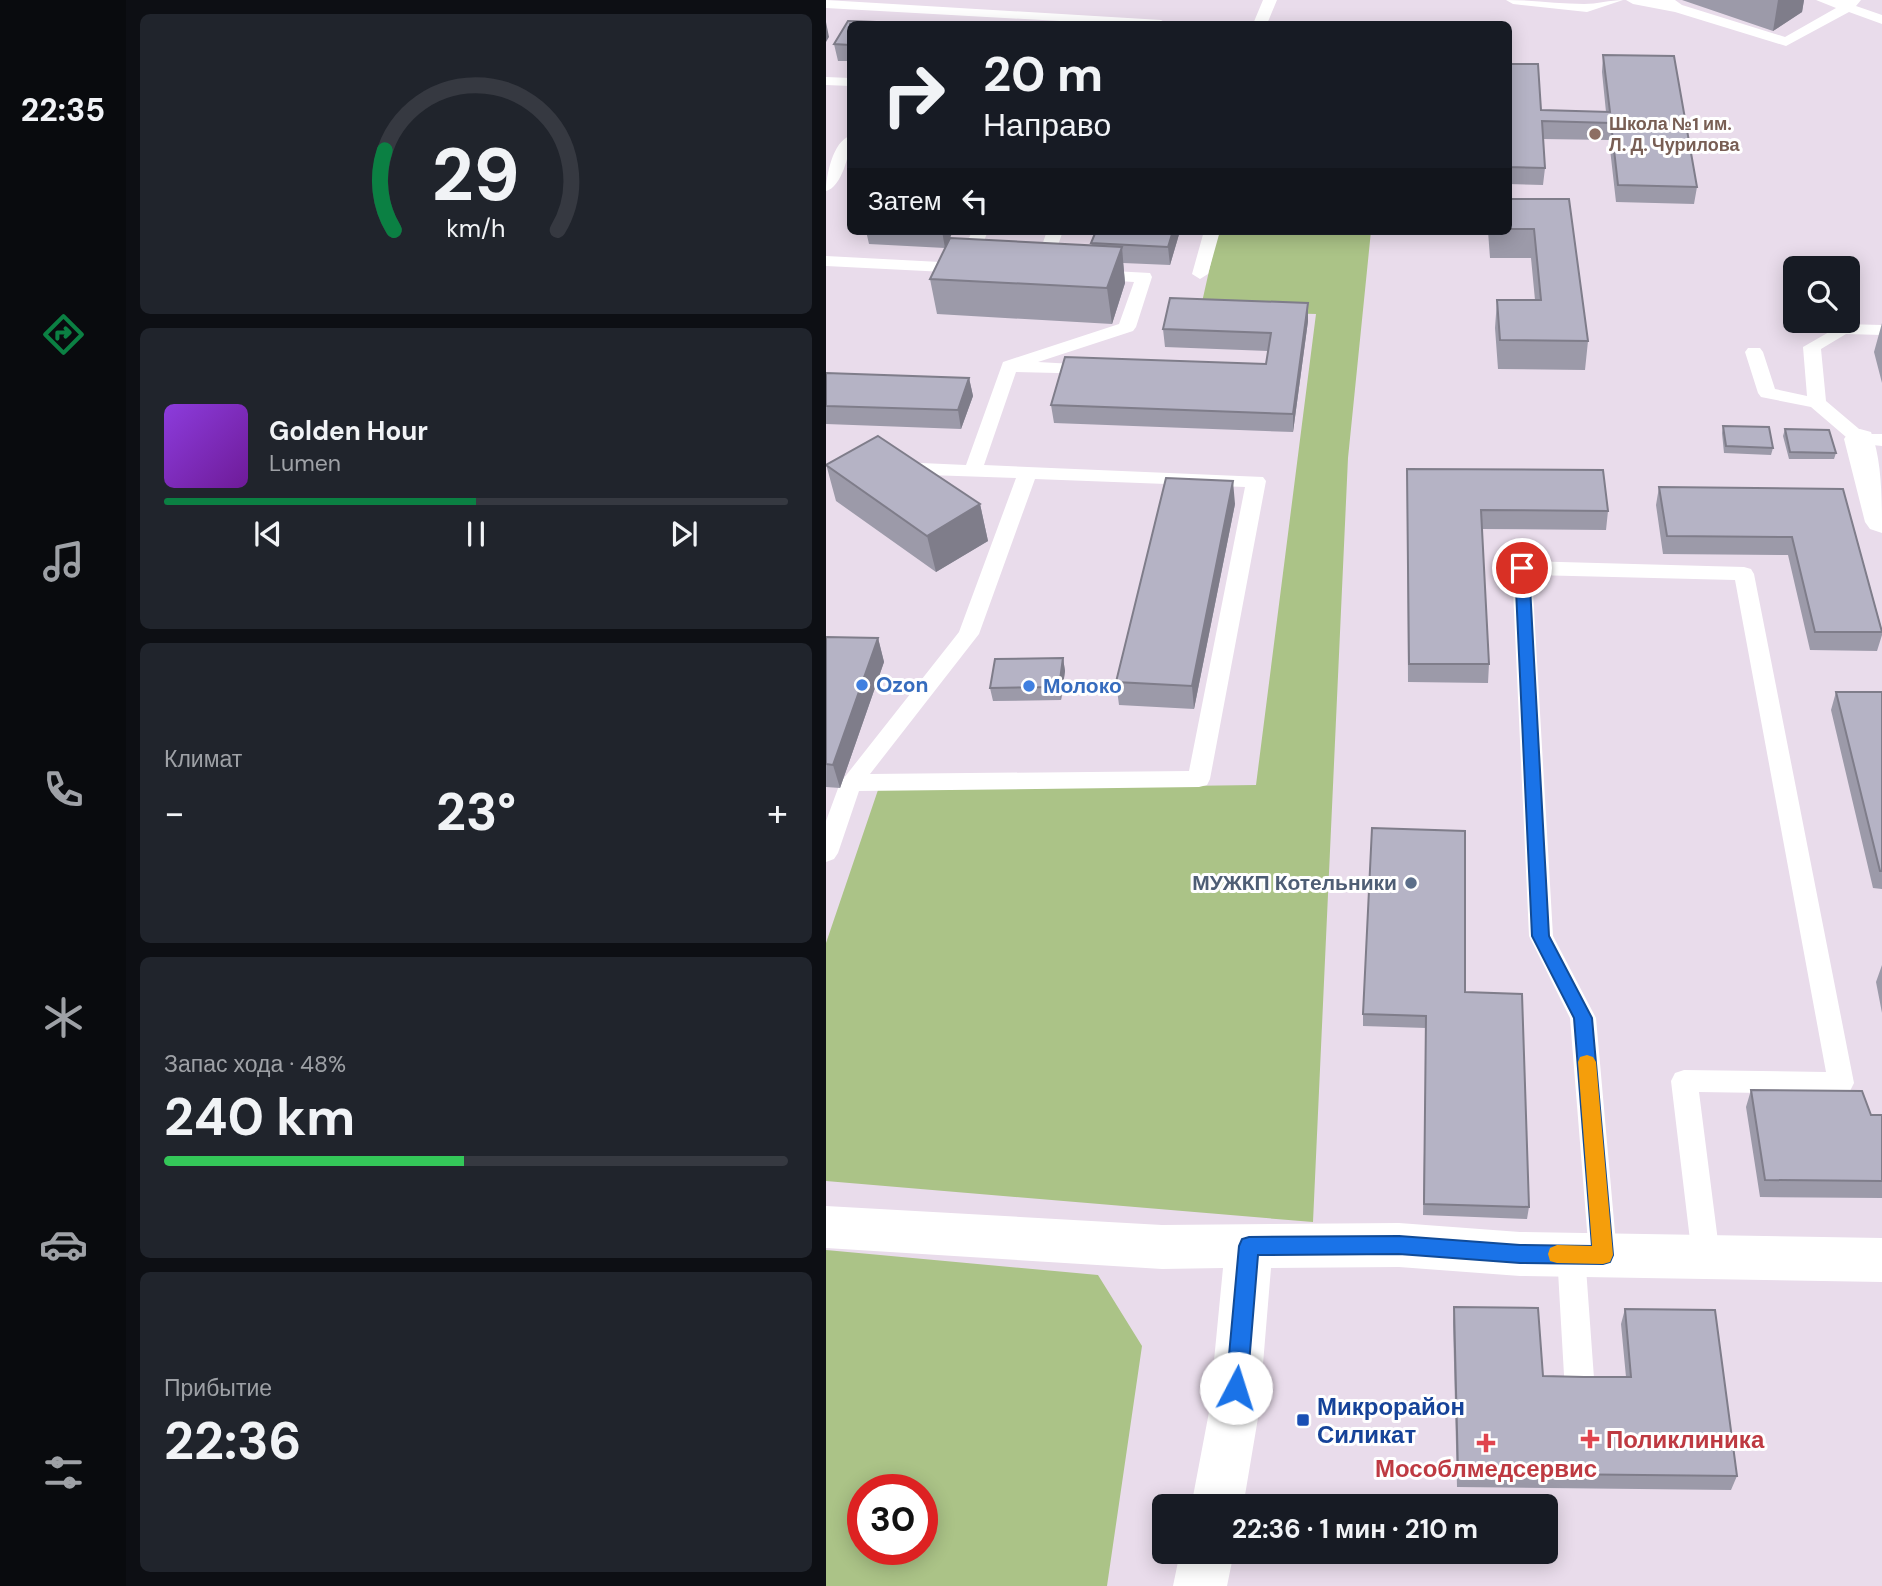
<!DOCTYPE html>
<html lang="ru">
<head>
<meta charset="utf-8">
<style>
	body { margin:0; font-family:"DM Sans",sans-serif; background:#20242c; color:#f1f3f6; height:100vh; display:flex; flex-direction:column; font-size:26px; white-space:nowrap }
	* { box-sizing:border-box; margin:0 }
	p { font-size:23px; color:#9ea1a6 }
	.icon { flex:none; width:38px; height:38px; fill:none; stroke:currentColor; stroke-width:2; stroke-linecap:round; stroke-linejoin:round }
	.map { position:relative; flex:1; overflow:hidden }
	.panel { display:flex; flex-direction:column; gap:14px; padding:14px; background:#0d0f14; width:700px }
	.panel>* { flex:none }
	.hud { position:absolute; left:21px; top:21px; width:665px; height:214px; border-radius:10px; box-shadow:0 4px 18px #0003; background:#171b24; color:#f1f3f6; overflow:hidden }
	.tools { position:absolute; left:957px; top:256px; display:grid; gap:14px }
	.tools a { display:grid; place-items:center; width:77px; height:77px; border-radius:10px; background:#171b24; box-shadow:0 4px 18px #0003; font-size:35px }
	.speed { position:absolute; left:21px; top:1474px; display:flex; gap:14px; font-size:35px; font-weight:700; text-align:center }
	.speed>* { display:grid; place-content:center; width:91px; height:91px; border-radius:50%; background:#171b24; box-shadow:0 4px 18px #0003; line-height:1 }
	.speed .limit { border:10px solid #d22; background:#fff; color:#111 }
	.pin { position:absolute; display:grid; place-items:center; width:60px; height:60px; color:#fff; margin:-30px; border:4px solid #fff; border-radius:50%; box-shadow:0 2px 7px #0007 }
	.me { position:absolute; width:77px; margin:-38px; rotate:5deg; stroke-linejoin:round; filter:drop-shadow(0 0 5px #0008) }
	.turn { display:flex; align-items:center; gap:24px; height:147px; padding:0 21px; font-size:32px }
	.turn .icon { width:91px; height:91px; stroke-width:2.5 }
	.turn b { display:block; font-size:49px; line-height:60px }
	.then { display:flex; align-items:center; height:66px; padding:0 21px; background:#0003; gap:14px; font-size:26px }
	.big { font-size:52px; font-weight:700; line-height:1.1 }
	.panel .card { flex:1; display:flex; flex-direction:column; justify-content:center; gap:10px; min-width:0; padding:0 24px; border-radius:10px; background:#20242c }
	.panel .dial { align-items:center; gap:0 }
	.dial svg { height:182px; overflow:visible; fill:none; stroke:#363941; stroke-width:7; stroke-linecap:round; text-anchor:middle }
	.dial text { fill:#f1f3f6; stroke:none }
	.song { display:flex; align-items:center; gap:21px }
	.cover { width:84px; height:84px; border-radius:10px; background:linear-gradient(135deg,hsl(270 70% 55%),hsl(280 70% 35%)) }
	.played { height:7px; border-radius:4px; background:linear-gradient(90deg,#0b8043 50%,#363941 50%) }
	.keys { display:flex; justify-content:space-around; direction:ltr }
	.heat { display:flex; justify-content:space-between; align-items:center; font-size:38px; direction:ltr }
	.charge { height:10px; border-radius:5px; background:linear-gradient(90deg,#34c759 48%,#363941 0) }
	.trip { position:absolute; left:326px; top:1494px; width:406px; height:70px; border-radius:10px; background:#171b24; box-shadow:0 4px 18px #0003; font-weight:700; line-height:70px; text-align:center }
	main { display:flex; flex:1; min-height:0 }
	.tabs { display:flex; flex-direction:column; width:126px; justify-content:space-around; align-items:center; background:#090b0e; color:#9ea1a6 }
	.tabs .icon { width:49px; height:49px }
	.tabs .active { color:#0b8043 }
	.tabs b { font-size:32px; color:#f1f3f6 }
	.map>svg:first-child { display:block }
</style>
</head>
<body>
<main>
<nav class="tabs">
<b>22:35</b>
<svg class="icon active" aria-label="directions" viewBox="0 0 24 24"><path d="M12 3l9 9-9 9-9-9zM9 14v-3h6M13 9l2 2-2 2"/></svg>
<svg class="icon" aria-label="music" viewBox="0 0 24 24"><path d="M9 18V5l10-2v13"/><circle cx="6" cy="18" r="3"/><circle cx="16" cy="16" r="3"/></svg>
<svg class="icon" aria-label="phone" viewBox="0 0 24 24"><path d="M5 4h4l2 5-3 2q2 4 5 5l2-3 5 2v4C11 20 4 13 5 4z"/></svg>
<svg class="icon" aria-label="climate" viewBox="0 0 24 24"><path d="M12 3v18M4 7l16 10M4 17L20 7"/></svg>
<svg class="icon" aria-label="car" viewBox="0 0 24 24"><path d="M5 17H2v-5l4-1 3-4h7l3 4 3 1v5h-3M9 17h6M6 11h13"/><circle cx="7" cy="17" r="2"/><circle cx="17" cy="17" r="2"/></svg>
<svg class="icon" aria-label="filters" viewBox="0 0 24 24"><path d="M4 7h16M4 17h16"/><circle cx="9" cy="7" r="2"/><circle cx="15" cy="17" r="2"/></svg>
</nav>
<section class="panel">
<div class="card dial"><svg viewBox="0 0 100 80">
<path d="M14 69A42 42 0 1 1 86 69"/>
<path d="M14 69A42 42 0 0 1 10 34" stroke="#0b8043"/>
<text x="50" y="56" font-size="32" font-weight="700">29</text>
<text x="50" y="72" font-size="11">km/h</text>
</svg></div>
<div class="card">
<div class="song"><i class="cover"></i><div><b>Golden Hour</b><p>Lumen</p></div></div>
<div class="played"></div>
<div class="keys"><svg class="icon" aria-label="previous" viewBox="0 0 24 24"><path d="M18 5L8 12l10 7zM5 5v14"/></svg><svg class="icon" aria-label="pause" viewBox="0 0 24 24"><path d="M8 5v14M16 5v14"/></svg><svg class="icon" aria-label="next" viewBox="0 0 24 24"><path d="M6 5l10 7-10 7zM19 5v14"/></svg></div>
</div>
<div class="card"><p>Климат</p>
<div class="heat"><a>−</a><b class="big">23°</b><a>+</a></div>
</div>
<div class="card"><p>Запас хода · 48%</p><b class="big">240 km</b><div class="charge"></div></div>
<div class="card"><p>Прибытие</p><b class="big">22:36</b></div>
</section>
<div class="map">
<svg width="1056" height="1586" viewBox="0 0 1056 1586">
	<rect width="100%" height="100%" fill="#e9dceb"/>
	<!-- green -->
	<path fill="#abc387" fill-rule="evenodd" d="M392 231H545L522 458 487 1222 0 1181V943L52 790 430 785 490 314 374 311Z
		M0 1250 272 1275 316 1346 281 1586H0ZM37 1489H96V1549H37Z"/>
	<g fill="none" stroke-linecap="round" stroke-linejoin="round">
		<!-- service -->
		<path fill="#fff" fill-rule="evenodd" d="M0 0 335 20 342 24H287L0 8Z
			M437 0H451L441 24H427Z
			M680 0C707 0 733 4 758 4 771 4 784 0 797 0L761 12 687 4Z
			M800 0H849L856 5 959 37 1010 8 990 0H1035L1030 6 1056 15V24L1023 12 960 46 849 12 807 4Z
			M0 77 24 78V86L0 85Z
			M24 136C25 151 16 187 0 191 0 176 7 141 24 136Z
			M146 231H162L147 268 139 273 0 266V256L133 263Z
			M221 231H237L231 248 223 253 215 248Z
			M378 231H394L382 274 374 279 366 274Z
			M268 270 324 273 326 277 310 327 307 331 212 362 265 365 274 370 271 374 190 372 158 465 437 477 440 481 384 779 381 785 373 787 33 791 12 853 8 859 0 862V821L14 783 133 632 190 478 73 474 64 468 73 462 140 465 177 362 293 324 308 282 262 279 260 275 262 271ZM209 479 419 487 363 771 44 774 153 634Z
			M1017 324 1056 325V335L1020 334 995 349 1000 401 1039 434H1056V446L1027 443 985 407 935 397 932 393 919 352 922 348H934L937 352 949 389 981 396 977 347Z
			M696 561 918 567 925 569 928 574 1028 1083 1024 1091 1015 1094 873 1092 894 1257 890 1266 880 1270 870 1266 866 1257 845 1081 849 1073 858 1070 1000 1072 909 580 706 575 727 936 770 1018 791 1255 787 1264 777 1268 767 1264 763 1255 744 1018 703 936 686 568 689 563Z
			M745 1241 755 1245 759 1254 769 1392 765 1402 754 1407 743 1402 739 1392 731 1254 735 1245Z"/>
		<!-- minor -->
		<path fill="#fff" fill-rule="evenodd" d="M1034 429 1045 432C1056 459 1056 501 1056 533L1044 529 1039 522 1018 439 1023 432Z
			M0 1206 336 1225 573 1223 694 1232 1056 1238V1282L694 1276 573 1267 445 1268 433 1412 417 1507H365L383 1412 397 1268 336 1269 0 1248Z
			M354 1552H408L401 1586H347Z"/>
	</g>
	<!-- wall -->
	<path fill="#9c9aa9" d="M856 0H978L976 12 947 31Z
		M24 24V61H12L8 44Z
		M777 55 871 187 868 204 790 202 783 140 717 139 719 168 717 185 682 184V64L715 110 780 112 776 72Z
		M682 199H743L762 341 759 370 672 369 669 328 671 300H709L705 258H664L662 231H682Z
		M40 231H127L124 238 266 246 265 243 270 231H354L344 265 297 263 299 283 286 324 111 314 104 279 119 248 43 244Z
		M482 303V321L467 432 228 423 225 405 440 364 442 351 339 347 337 329Z
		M1056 323V383L1048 352Z
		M0 373 143 378 147 396 135 429 0 424Z
		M897 426 947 448 945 455 898 453 896 433Z
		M959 429 1010 453 1008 459H963L957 436Z
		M0 464 154 504 162 541 110 572 10 501Z
		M581 469 782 511 780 530 656 529 663 664 662 683 582 682Z
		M833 487 1017 489 1056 630V635L1051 651 984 650 962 555 837 554 830 505Z
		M409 504 368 709 293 705 290 682Z
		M0 637 52 638 58 662 14 788 0 787Z
		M237 658 239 671 235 700 167 701 164 688Z
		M1010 692H1056V889L1047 888 1005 710Z
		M1056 965V1013L1050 982Z
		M639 992 703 1207 701 1219 597 1215 600 1028 537 1026V1014Z
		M925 1090 1045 1115H1056V1198L934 1197 920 1107Z
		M628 1307 717 1376 800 1377 795 1324 799 1309 911 1476 905 1490 631 1487 627 1322Z"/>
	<!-- shaded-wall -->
	<path fill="#7f7d8a" d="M952 0H978L976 12 947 31Z
		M0 22 3 37 0 42Z
		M116 231H127L119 248Z
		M347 231H354L344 265 342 247Z
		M296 247 299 283 286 324 281 288Z
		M482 303V321L467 432V414Z
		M143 378 147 396 135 429 132 410Z
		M407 481 409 504 368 709 366 686Z
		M154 504 162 541 110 572 101 536Z
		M52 638 58 662 14 788 7 765Z
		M237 658 239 671 235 700 233 687Z"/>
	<!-- building -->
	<path fill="#b5b3c5" stroke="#7f7d8a" stroke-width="2" d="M22 21 107 24H24V45L8 44Z
		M777 55 848 56 871 187 792 185 785 123 716 121 719 168 682 167V64H712L715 110 784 112Z
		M682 199H743L762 341 674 340 671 300H715L708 229H682Z
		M270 231H347L342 247 265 243Z
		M124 238 296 247 281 288 104 279Z
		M344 298 482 303 467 414 225 405 239 357 440 364 445 333 337 329Z
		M0 373 143 378 132 410 0 406Z
		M897 426 943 427 947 448 900 446Z
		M959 429 1003 430 1010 453 964 452Z
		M52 436 154 504 101 536 0 465Z
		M581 469 777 470 782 511 655 510 663 664H583Z
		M340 478 407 481 366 686 290 682Z
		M833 487 1017 489 1056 632H989L966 537 841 536Z
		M0 637 52 638 7 765 0 764Z
		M237 658 233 687 164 688 169 659Z
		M1010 692H1056V871H1054Z
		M546 828 639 831V992L696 994 703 1207 598 1204 600 1016 537 1014Z
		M925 1090 1036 1091 1045 1115H1056V1181L939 1180Z
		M628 1307 712 1308 717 1376 758 1377H805L799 1309 889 1310 911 1476 632 1473Z"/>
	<!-- route -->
	<path fill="#1a73e8" stroke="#114b97" stroke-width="2" d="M696 564 703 568 723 936 766 1018 787 1255 784 1262 777 1264 694 1263 573 1254 432 1255 421 1388 418 1396 410 1399 403 1396 400 1388 413 1246 416 1239 423 1237 573 1236 694 1245 766 1246 748 1018 706 936 689 568Z"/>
	<!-- slow -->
	<path fill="#f59e0b" d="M761 1055 767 1057 770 1062 787 1255 784 1262 777 1264 731 1263 724 1261 722 1254 724 1248 731 1245 766 1246 752 1062 754 1057Z"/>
	<!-- markers -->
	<circle fill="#8d6e63" stroke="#fff" stroke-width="2.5" cx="769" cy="134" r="7"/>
	<g fill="#3f7fe0" stroke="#fff" stroke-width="2.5">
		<circle cx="36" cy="685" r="7"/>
		<circle cx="203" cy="686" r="7"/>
	</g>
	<circle fill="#5c6f8a" stroke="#fff" stroke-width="2.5" cx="585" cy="883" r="7"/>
	<rect fill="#1a4fb4" stroke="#fff" stroke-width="2.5" x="470" y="1413" width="14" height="14" rx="3.5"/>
	<g fill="#e0444e" stroke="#fff" stroke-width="2.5">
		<path d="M760.5 1428.5h7v7h7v7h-7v7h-7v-7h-7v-7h7z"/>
		<path d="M656.5 1432.5h7v7h7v7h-7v7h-7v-7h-7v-7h7z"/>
	</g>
	<g text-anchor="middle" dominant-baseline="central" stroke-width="6" stroke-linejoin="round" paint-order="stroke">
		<!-- far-education labels -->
		<g font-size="18" font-weight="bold" fill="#785e54" stroke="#fff" text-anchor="start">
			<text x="783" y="124">Школа №1 им.<tspan x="783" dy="21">Л. Д. Чурилова</tspan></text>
		</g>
		<!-- shop labels -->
		<g font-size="21" font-weight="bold" fill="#366cbe" stroke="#fff" text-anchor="start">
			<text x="50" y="685">Ozon</text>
			<text x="217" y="686">Молоко</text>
		</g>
		<!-- service labels -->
		<g font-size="21" font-weight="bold" fill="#4e5e75" stroke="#fff" text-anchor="end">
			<text x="571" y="883">МУЖКП Котельники</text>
		</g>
		<!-- near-transit labels -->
		<g font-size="24" font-weight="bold" fill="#164399" stroke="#fff" text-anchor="start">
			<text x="491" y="1406">Микрорайон<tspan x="491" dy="28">Силикат</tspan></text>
		</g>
		<!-- near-health labels -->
		<g font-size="24" font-weight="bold" fill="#be3a42" stroke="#fff" text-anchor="start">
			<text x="780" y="1439">Поликлиника</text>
			<text x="660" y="1468" text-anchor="middle">Мособлмедсервис</text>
		</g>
	</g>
</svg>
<div class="tools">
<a><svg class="icon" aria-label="search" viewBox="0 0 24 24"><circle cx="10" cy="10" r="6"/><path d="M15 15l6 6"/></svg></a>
</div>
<div class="speed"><div class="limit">30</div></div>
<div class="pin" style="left:696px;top:568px;background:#d93025"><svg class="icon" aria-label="arrive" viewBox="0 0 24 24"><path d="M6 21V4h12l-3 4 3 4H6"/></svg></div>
<svg class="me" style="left:410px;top:1388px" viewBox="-20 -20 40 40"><circle r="19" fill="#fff"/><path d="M0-13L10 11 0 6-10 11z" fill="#1a73e8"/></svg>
<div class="trip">22:36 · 1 мин · 210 m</div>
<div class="hud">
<div class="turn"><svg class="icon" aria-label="right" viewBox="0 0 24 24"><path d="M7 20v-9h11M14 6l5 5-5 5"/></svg><div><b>20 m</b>Направо</div></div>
<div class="then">Затем<svg class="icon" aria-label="left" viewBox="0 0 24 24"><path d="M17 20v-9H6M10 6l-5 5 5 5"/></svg></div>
</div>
</div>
</main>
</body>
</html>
